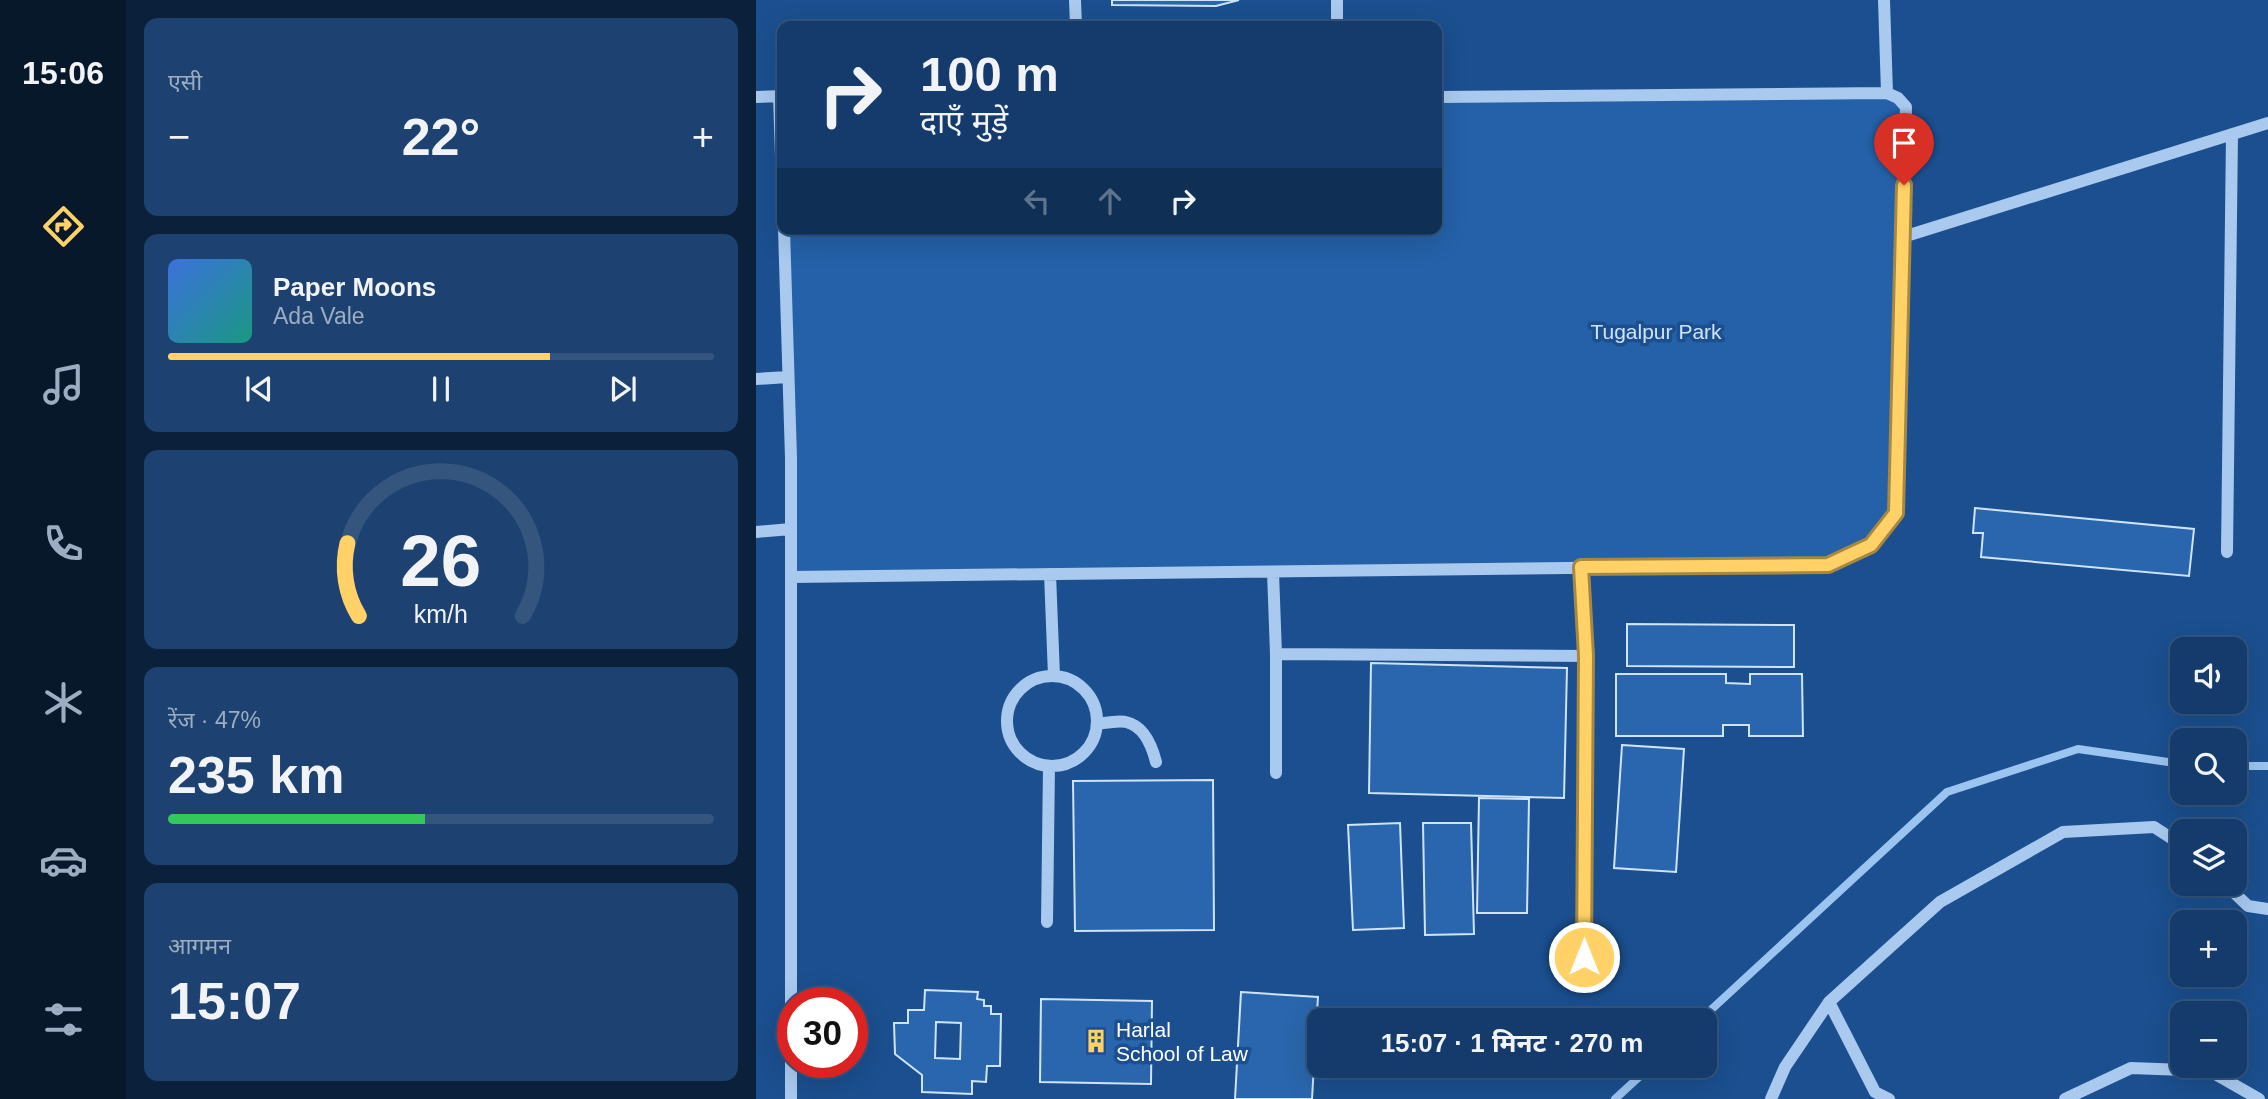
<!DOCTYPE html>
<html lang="hi">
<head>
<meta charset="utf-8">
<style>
	body { margin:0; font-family:Helvetica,"Noto Sans Devanagari",sans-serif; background:#1d4271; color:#f1f3f6; height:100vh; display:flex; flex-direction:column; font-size:26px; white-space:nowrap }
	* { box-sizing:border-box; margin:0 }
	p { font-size:23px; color:#9dadc1 }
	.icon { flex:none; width:38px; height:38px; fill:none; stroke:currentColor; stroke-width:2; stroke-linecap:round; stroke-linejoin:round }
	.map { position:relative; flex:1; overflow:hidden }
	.details { display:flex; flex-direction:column; gap:18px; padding:18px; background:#0b203b; width:630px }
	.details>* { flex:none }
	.top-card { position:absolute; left:21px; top:21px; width:665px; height:214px; border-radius:14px; box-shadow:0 7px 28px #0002,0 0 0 2px #33557e; background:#143b6b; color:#f1f3f6; overflow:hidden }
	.tools { position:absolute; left:1414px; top:637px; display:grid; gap:14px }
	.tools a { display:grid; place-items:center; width:77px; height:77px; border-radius:14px; background:#143b6b; box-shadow:0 7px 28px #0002,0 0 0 2px #33557e; font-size:35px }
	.speed { position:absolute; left:21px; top:987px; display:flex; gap:14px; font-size:35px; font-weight:700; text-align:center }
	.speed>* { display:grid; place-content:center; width:91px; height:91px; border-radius:50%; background:#143b6b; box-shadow:0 7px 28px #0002,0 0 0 2px #33557e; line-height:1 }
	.speed .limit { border:10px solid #d22; background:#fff; color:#111 }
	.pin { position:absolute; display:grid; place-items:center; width:60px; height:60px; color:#fff; margin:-72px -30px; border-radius:50% 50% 50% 0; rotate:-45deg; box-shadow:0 0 7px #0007 }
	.pin .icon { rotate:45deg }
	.me { position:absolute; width:77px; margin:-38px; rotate:0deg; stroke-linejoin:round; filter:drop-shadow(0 0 5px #0008) }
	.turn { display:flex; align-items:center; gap:24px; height:147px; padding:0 28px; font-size:32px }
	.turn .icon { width:91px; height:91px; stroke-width:2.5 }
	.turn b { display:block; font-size:49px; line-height:60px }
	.lanes { display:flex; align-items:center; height:66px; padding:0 28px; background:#0003; justify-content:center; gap:35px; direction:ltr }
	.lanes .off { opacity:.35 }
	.big { font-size:52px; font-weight:700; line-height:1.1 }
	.details .tile { flex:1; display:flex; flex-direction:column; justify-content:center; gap:10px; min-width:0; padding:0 24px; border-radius:14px; background:#1d4271 }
	.details .dial { align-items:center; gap:0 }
	.dial svg { height:182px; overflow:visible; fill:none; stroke:#33557e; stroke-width:7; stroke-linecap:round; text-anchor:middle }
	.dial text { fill:#f1f3f6; stroke:none }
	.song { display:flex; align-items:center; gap:21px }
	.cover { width:84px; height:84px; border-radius:10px; background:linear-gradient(135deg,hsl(220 70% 55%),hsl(170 70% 35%)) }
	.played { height:7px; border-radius:4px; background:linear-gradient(90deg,#ffd166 70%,#33557e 70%) }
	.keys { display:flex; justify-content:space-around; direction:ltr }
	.heat { display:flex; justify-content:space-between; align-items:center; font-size:38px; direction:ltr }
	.charge { height:10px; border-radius:5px; background:linear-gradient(90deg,#34c759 47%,#33557e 0) }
	.trip { position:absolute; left:551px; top:1008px; width:410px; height:70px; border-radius:14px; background:#143b6b; box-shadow:0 7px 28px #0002,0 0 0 2px #33557e; font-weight:700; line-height:70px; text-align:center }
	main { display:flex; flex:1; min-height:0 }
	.tab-bar { display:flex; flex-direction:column; width:126px; justify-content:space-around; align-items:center; background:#08182b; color:#9dadc1 }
	.tab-bar .icon { width:49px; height:49px }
	.tab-bar .on { color:#ffd166 }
	.tab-bar b { font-size:32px; color:#f1f3f6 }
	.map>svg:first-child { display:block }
</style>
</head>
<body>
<main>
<nav class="tab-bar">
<b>15:06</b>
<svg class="icon on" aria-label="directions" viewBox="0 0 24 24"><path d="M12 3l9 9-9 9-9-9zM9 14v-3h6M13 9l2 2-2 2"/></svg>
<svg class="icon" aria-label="music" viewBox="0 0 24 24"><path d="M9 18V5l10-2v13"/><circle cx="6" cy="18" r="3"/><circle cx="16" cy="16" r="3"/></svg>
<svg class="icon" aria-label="phone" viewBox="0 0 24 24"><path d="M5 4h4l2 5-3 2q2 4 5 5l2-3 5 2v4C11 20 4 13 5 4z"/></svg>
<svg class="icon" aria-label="climate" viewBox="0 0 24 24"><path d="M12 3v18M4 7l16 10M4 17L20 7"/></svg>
<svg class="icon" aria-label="car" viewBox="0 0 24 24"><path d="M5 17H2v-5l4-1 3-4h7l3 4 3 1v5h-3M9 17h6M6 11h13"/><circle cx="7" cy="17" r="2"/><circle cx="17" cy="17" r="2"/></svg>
<svg class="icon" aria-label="filters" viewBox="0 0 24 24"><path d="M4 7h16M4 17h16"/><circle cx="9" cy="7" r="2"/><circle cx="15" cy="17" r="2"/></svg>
</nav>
<section class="details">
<div class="tile"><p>एसी</p>
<div class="heat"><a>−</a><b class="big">22°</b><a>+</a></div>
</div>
<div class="tile">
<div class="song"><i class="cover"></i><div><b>Paper Moons</b><p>Ada Vale</p></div></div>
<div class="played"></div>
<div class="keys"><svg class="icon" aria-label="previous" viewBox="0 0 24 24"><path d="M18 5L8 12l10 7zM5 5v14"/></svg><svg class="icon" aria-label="pause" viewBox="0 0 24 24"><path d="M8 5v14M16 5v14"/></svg><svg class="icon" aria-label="next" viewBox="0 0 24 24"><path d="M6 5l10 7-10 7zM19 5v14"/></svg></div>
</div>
<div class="tile dial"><svg viewBox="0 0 100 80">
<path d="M14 69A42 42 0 1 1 86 69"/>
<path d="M14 69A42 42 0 0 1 9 37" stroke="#ffd166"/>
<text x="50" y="56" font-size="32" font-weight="700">26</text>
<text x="50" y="72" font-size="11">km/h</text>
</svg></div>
<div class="tile"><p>रेंज · 47%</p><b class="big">235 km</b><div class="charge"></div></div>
<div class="tile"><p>आगमन</p><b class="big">15:07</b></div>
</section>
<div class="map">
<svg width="1512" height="1099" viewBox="0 0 1512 1099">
	<rect width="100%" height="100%" fill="#1b4f8f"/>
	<!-- green -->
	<path fill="#2461a8" d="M1131 93 1150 107 1140 513 1115 545 1072 565 35 577 28 229H681V97Z"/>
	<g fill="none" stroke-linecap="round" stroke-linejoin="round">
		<!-- stream -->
		<path stroke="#9cc4f0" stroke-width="8" d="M1479 766H1512
			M944 1020 1191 792 1322 749 1426 764
			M859 1099 895 1066"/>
	</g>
	<!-- building -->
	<path fill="#2a66ad" stroke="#cfe3fa" stroke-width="2" fill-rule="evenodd" d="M356 0H483L460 6 356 5Z
		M1219 508 1438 529 1433 576 1225 557 1227 533H1217Z
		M871 624 1038 625V667L871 666Z
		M615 663 811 668 808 798 613 793Z
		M860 674H970V683L994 684V674H1046L1047 736H993V725H967V736H860Z
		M866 745 928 749 920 872 858 868Z
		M457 780 458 930 319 931 317 781Z
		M723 798 773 799 771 913H721Z
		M644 823 648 928 597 930 592 825Z
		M667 823H715L718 934 669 935Z
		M169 990 222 992 221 999 228 1000V1006H235V1014H245L244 1066H231L230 1082 216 1081V1094L166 1092V1075L139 1054 138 1023H152V1010H168ZM180 1022 205 1023 204 1059 179 1058Z
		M485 992 562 997 556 1099H479Z
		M285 999 396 1001 395 1084 284 1082Z"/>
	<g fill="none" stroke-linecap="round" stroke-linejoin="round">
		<!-- minor -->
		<path stroke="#a9c9ee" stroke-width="12" d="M319 0 320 26
			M581 0V26
			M1128 0 1131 93
			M23 96 26 186
			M0 97 26 96
			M28 229 35 458V1099
			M1147 237 1512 123
			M0 379 32 377
			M0 532 35 529
			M1471 552 1476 134
			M825 567 830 656 828 957
			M517 572 520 654V773
			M294 574 298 676
			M35 577 1072 565 1115 545 1140 513 1150 107 1142 98 1131 93 681 97
			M520 654 830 656
			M251 721a45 45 0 1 1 90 0a45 45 0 1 1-90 0Z
			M341 724C349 723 362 720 370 722 388 726 396 746 400 762
			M1469 884 1492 906 1512 909
			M291 922 293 766
			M1015 1099 1029 1067 1073 1002
			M1133 1099 1119 1092 1073 1002 1184 902 1307 832 1398 827 1426 845
			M1309 1099 1375 1068 1454 1071 1503 1099"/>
	</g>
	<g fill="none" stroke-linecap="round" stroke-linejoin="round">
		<!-- route casing -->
		<g stroke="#a68842" stroke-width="18">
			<path id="route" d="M828 957 830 656 825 567 1072 565 1115 545 1140 513 1148 185"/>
		</g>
		<!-- route -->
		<use href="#route" stroke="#ffd166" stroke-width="12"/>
	</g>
	<!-- icons -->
	<defs>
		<g id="building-bare" transform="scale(1.89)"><path d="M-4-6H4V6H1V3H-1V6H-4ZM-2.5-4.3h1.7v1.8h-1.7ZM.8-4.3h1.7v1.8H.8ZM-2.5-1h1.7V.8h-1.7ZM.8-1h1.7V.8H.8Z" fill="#ffd166" stroke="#1b4f8f" stroke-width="2.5" paint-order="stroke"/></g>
	</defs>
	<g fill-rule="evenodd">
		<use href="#building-bare" x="340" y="1041"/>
	</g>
	<g text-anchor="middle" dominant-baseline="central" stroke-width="7" stroke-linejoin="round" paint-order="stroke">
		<!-- park labels -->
		<g font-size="21" fill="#cfe3fa" stroke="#1b4f8f">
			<text x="900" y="331">Tugalpur Park</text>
		</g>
		<!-- poi labels -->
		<g font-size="21" fill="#fff" stroke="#1b4f8f" text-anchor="start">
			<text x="360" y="1029">Harlal<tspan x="360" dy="24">School of Law</tspan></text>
		</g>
	</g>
</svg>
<div class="tools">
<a><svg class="icon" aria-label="sound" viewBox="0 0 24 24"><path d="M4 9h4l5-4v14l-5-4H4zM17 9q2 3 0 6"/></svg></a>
<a><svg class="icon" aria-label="search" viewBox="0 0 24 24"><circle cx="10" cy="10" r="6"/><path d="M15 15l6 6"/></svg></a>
<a><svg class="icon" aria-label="layers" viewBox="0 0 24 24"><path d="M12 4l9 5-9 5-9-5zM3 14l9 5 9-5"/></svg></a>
<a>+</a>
<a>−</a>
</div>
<div class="speed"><div class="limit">30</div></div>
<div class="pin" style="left:1148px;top:185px;background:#d93025"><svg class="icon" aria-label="arrive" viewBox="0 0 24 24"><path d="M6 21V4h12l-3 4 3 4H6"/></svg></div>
<svg class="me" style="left:828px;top:957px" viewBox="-20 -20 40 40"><circle r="17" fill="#ffd166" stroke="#fff" stroke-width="3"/><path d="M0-11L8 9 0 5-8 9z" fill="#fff"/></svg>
<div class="trip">15:07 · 1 मिनट · 270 m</div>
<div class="top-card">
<div class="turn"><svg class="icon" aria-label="right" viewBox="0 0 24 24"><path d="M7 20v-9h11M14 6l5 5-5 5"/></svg><div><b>100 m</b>दाएँ मुड़ें</div></div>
<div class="lanes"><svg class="icon off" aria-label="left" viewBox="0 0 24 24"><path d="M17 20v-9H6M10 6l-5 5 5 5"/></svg><svg class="icon off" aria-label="ahead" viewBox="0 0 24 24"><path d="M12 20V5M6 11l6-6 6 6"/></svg><svg class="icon" aria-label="right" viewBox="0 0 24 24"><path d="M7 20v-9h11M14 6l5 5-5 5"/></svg></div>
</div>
</div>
</main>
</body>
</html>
